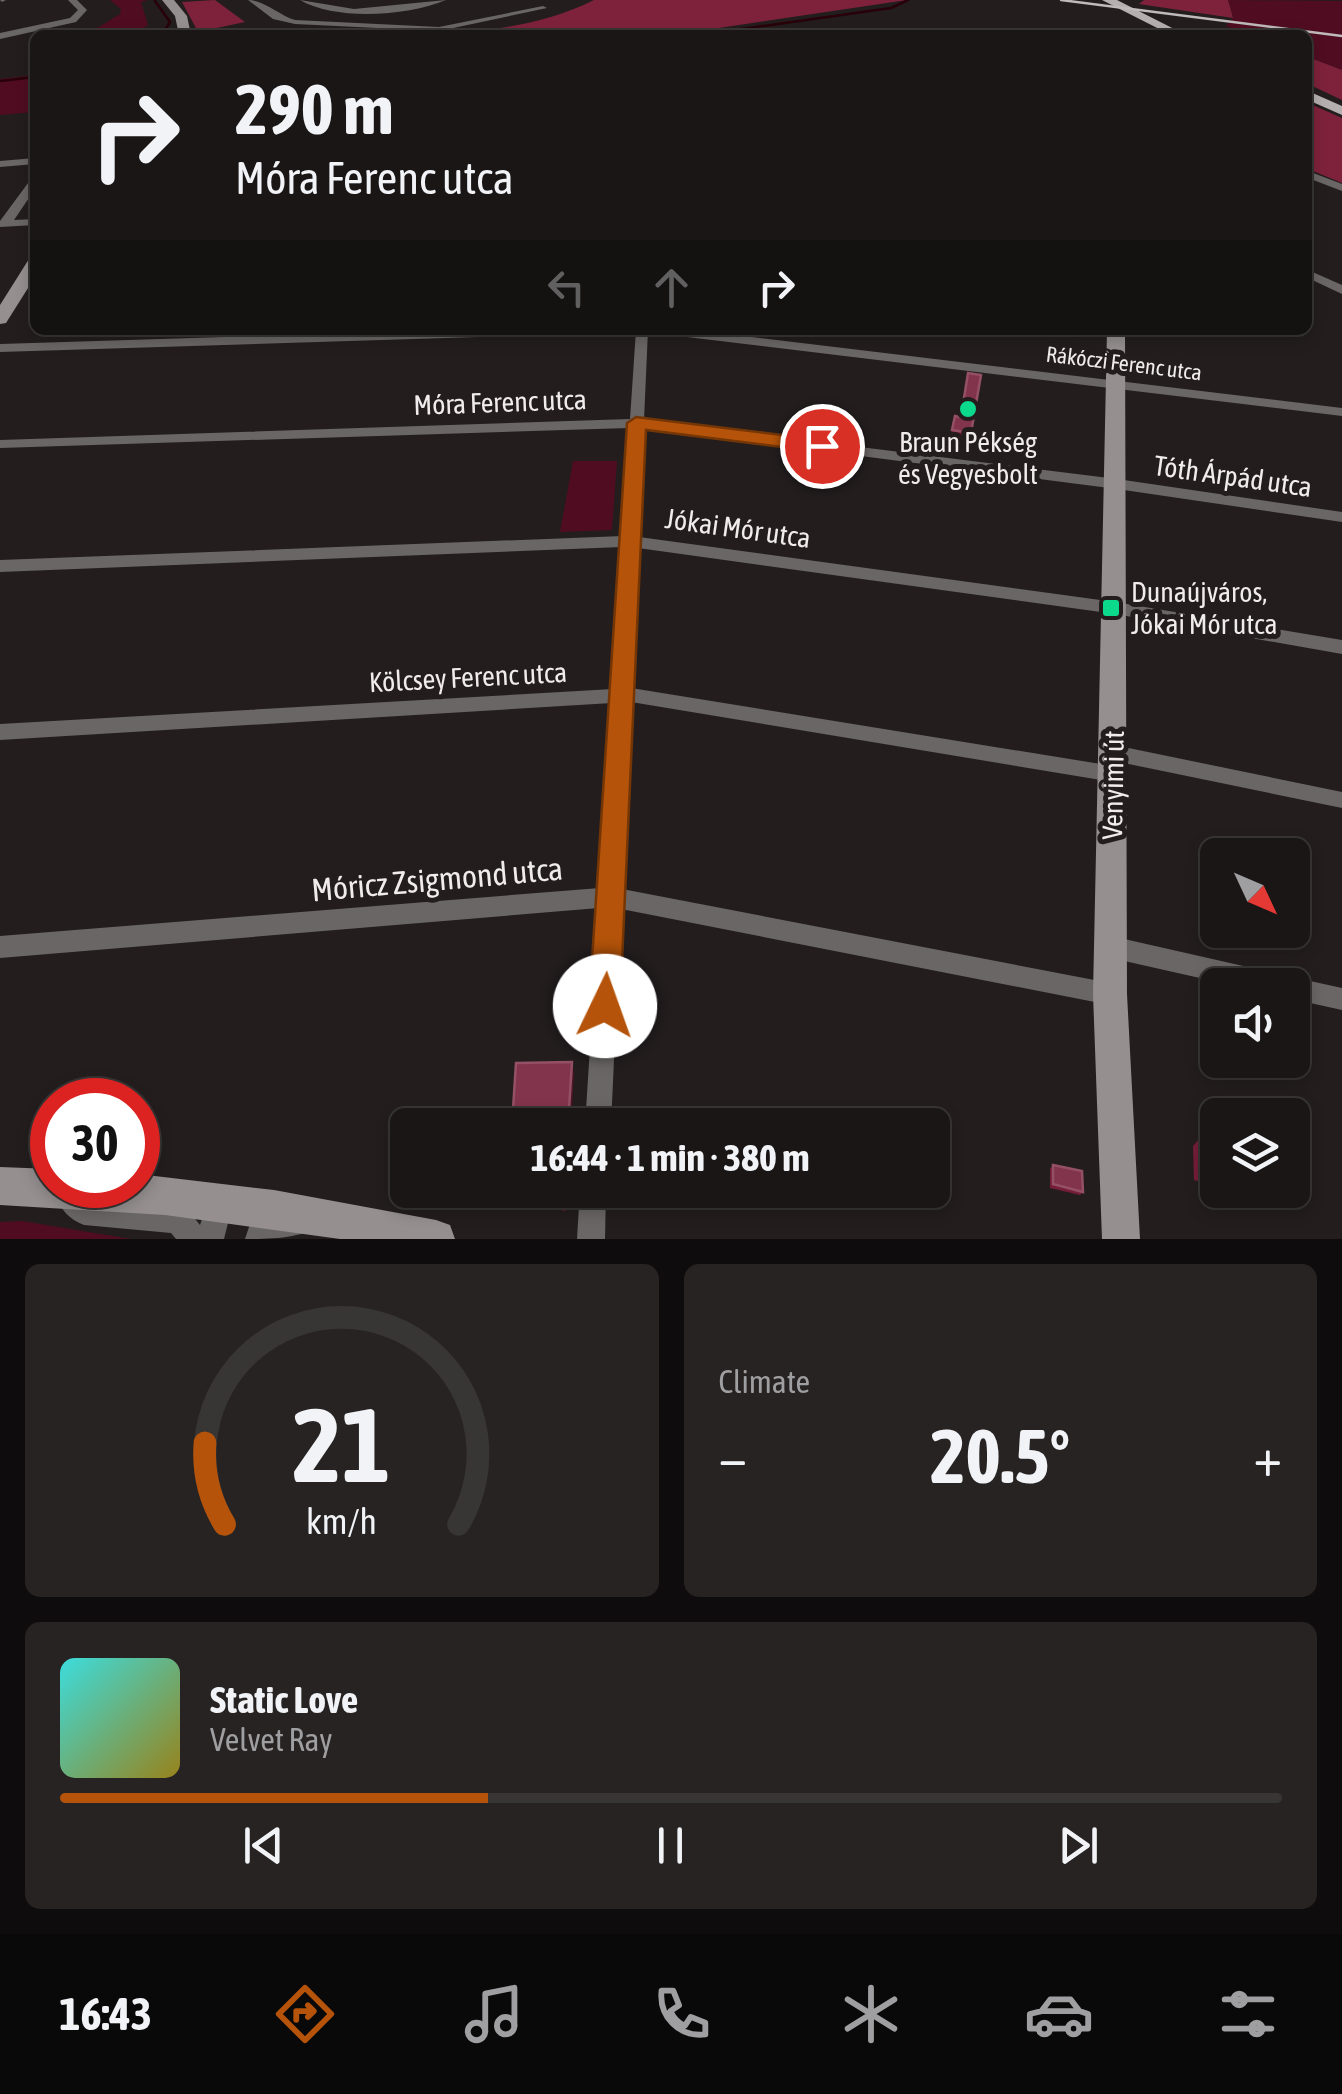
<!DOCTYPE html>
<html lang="en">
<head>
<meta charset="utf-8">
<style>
	body { margin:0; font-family:"Asap Condensed",sans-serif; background:#272323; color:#f1f3f6; height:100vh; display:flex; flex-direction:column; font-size:38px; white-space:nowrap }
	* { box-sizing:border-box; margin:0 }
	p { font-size:32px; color:#9f9fa1 }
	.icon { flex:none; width:55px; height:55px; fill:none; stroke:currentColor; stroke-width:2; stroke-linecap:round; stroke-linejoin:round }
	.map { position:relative; height:1239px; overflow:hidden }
	.details { display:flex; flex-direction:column; gap:25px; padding:25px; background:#0e0c0c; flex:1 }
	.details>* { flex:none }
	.banner { position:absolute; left:30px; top:30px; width:1282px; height:305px; border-radius:15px; box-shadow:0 5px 15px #0003,0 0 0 2px #383535; background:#1a1616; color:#f1f3f6; overflow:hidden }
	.needle { width:65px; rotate:134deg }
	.tools { position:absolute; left:1200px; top:838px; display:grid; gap:20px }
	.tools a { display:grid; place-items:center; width:110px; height:110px; border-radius:15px; background:#1a1616; box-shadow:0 5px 15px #0003,0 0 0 2px #383535; font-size:50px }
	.speed { position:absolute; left:30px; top:1078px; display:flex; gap:20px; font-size:50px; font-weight:700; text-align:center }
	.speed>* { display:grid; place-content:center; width:130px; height:130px; border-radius:50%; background:#1a1616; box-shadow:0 5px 15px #0003,0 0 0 2px #383535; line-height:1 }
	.speed .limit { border:15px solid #d22; background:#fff; color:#111 }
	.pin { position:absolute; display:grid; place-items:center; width:85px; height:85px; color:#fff; margin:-42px; border:5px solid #fff; border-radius:50%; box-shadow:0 2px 10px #0007 }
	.me { position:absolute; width:110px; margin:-55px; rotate:3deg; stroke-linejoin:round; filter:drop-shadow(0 0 8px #0008) }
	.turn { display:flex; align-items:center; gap:35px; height:210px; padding:0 40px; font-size:45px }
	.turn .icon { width:130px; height:130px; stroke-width:2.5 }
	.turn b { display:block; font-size:70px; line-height:85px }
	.lanes { display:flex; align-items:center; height:95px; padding:0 40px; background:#0003; justify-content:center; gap:50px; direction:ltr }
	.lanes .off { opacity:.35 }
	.big { font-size:75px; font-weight:700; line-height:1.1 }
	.details .tile { flex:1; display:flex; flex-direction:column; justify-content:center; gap:15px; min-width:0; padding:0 35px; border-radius:15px; background:#272323 }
	.details .dial { align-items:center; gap:0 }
	.dial svg { height:260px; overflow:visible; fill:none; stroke:#383535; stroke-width:7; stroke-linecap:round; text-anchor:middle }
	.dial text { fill:#f1f3f6; stroke:none }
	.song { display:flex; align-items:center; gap:30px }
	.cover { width:120px; height:120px; border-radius:15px; background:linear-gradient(135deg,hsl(180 70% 55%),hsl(50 70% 35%)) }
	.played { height:10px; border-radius:5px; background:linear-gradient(90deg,#b45309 35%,#383535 35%) }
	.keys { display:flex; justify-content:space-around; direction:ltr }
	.heat { display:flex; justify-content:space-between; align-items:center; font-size:55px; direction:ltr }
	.details .tiles { flex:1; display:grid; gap:25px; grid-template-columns:1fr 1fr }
	.tile:last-child { grid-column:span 2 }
	.trip { position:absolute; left:390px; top:1108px; width:560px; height:100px; border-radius:15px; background:#1a1616; box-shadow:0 5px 15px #0003,0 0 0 2px #383535; font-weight:700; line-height:100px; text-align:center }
	.tab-bar { display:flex; height:160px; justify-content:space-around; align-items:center; background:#0a0909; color:#9f9fa1 }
	.tab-bar .icon { width:70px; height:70px }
	.tab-bar .current { color:#b45309 }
	.tab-bar b { font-size:45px; color:#f1f3f6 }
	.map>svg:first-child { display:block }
</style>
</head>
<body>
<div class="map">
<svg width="1342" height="1239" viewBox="0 0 1342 1239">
	<rect width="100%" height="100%" fill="#231d1e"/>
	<!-- green -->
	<path fill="#500d22" d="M110 0H148L141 2 148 25 135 35H67L99 27 120 14 121 9Z
		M1228 0 1342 1V70L1308 57V35H1250L1226 26 1233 18Z
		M35 75V112L0 115V79Z
		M573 461H617L612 530 560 532Z
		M22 1221 131 1239H0V1222Z"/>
	<!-- forest -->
	<path fill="#7e223b" d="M215 0 245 22 198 32 182 2Z
		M594 0H907L672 35H372C450 34 525 34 594 0Z
		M1144 0H1228L1233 18 1139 4Z
		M1308 57 1342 70V100L1308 84Z
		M1308 103 1342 118V183L1308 169Z"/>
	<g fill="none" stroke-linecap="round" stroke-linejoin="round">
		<!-- stream -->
		<path stroke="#280009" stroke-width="2.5" d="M155 1 170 22 162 35
			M145 30 164 31
			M699 35 891 8 908 0
			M0 81 35 77"/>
		<!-- street -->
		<path fill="#6a6666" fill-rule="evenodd" d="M0 0H6L2 2Z
			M68 0H77L87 10 76 22 0 39V33L70 18 78 10Z
			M248 0C264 0 279 15 295 20L439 27 543 6 547 8 439 31 295 24 273 19Z
			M300 0 354 9 446 0C408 16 336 21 300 0Z
			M911 32H969L973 35H907Z
			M35 158V164L0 167V161Z
			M1308 171 1342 184V191L1308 178Z
			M35 178V189L14 220 35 219V225L0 227V221L31 179Z
			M1308 270 1342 285V294L1308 278Z
			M448 330H578L572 334 0 352V344Z
			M636 330H648L644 420 1117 479 1342 512V522L1117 489 644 428 639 537 1115 602 1342 640V654L1115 614 638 548 631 688 1113 766 1120 768 1123 774 1120 780 1113 782 631 702 622 889 1110 983 1118 986 1122 994 1118 1002 1110 1005 621 909 611 1125H585L599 908 0 958V936L600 888 612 703 0 740V724L613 689 622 547 0 572V560L623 536 629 428 0 448V440L630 419Z
			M656 330H694L1342 408V416L662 334Z
			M1114 745 1342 792V808L1114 761 1107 759 1104 753 1107 747Z
			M1111 936 1279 974 1288 979 1292 977 1342 988V1010L1292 999V985H1231L1111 958 1103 954 1100 947 1103 940Z
			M76 1185 90 1199 178 1207 188 1210 200 1225 212 1190 221 1186 230 1190 234 1199 224 1239H176L171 1233 84 1225C70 1220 60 1209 55 1195L59 1186Z
			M580 1190H606L605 1239H577Z
			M268 1193 277 1197 281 1206 277 1224 306 1209 316 1212 319 1222C309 1239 269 1239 245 1239L259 1197Z"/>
		<!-- secondary -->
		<path fill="#958f90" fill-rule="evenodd" d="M162 0H174L187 16 191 35H179L175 16Z
			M35 258V277L6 323 0 324V305L29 259Z
			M1107 330H1125L1127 994 1140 1239H1102L1093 994Z
			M0 1167 52 1169V1185H138V1174L274 1190 436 1220 450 1225 455 1239H340L165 1215 0 1205Z"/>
		<!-- primary -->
		<path fill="#b6afb0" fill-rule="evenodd" d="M1102 0H1117L1186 35H1171Z
			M1308 91 1342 106V115L1308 100Z"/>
		<!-- rail -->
		<path stroke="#bfbabb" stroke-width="2.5" d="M1061 0 1342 36"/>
	</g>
	<!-- wall -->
	<path fill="#761d3a" d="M968 373 971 433 968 448 949 445 955 416 960 417Z
		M1200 1138 1218 1143V1186L1194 1180 1193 1146Z
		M1053 1165 1083 1192 1080 1195 1050 1188V1169Z
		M508 1190H567L566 1211 511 1200Z"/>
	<!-- shaded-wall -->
	<path fill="#4f1427" d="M572 1062 574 1074 571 1125H568Z
		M564 1190H567L566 1211 563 1200Z"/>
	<!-- building -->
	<path fill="#83344d" stroke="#945066" stroke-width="2.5" d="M968 373 981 375 971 433 952 430 955 416 961 417Z
		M572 1062 568 1125H512L516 1063Z
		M1200 1138 1218 1143V1177L1202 1172Z
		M1053 1165 1082 1171 1083 1192 1053 1184Z
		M510 1190H564L563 1200Z"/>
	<!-- route -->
	<path fill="#b45309" stroke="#753606" stroke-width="2.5" d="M636 417 822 440 831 446 822 452 646 430 620 1006 616 1017 605 1021 594 1017 589 1006 627 423Z"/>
	<!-- markers -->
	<g fill="#0bd98b" stroke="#231d1e" stroke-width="4">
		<circle cx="968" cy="409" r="10"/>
		<rect x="1101" y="598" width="20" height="20" rx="5"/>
	</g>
	<g text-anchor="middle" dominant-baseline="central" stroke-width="10" stroke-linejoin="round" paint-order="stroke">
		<!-- far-street labels -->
		<g font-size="22" fill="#f0ebec" stroke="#231d1e">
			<text transform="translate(1124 363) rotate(7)">Rákóczi Ferenc utca</text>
		</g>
		<!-- street labels -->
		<g font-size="28" fill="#f0ebec" stroke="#231d1e">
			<text transform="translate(500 402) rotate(-2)">Móra Ferenc utca</text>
			<text transform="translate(1233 476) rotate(8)">Tóth Árpád utca</text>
			<text transform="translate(738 528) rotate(8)">Jókai Mór utca</text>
			<text transform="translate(468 677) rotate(-3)">Kölcsey Ferenc utca</text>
			<text transform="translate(1113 785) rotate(-89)">Venyimi út</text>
		</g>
		<!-- poi labels -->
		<g font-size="28" fill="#f0ebec" stroke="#231d1e">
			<text x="968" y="442">Braun Pékség<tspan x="968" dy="32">és Vegyesbolt</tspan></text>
			<text x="1131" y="592" text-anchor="start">Dunaújváros,<tspan x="1131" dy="32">Jókai Mór utca</tspan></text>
		</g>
		<!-- near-street labels -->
		<g font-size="32" fill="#f0ebec" stroke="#231d1e">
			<text transform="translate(437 879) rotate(-5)">Móricz Zsigmond utca</text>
		</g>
	</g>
</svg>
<div class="tools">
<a><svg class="needle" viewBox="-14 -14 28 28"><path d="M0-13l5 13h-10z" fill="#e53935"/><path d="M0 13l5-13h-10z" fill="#9f9fa1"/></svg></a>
<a><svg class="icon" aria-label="sound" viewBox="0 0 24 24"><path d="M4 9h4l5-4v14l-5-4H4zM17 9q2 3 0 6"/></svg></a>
<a><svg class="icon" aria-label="layers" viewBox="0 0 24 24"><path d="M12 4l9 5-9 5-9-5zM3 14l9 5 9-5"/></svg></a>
</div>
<div class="speed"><div class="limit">30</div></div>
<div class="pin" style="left:822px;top:446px;background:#d93025"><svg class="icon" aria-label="arrive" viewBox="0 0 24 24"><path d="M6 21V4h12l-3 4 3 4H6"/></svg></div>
<svg class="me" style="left:605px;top:1006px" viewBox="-20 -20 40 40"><circle r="19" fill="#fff"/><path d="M0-13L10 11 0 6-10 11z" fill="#b45309"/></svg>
<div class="trip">16:44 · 1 min · 380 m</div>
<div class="banner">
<div class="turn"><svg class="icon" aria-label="right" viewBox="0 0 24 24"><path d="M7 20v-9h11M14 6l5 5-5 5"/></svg><div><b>290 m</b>Móra Ferenc utca</div></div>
<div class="lanes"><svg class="icon off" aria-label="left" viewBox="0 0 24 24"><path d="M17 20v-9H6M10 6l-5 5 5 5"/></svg><svg class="icon off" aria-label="ahead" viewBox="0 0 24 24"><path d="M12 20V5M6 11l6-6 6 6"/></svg><svg class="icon" aria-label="right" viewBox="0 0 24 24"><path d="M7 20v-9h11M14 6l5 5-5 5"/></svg></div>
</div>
</div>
<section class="details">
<div class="tiles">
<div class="tile dial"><svg viewBox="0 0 100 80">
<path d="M14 69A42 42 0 1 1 86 69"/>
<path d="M14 69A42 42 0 0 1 8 44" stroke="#b45309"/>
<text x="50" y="56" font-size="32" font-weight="700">21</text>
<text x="50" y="72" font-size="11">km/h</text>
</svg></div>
<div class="tile"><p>Climate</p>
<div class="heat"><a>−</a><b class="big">20.5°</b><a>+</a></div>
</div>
<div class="tile">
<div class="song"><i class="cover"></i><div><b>Static Love</b><p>Velvet Ray</p></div></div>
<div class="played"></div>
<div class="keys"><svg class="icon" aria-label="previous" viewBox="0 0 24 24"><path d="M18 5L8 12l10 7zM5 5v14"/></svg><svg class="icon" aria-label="pause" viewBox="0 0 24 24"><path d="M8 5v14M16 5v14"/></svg><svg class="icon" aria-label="next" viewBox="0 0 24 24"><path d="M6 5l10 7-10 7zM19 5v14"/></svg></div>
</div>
</div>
</section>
<nav class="tab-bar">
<b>16:43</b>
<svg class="icon current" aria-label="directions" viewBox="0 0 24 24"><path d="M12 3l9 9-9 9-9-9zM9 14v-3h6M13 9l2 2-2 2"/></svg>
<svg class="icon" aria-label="music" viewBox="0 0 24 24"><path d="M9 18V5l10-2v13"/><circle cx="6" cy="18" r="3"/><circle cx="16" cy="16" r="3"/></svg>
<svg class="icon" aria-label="phone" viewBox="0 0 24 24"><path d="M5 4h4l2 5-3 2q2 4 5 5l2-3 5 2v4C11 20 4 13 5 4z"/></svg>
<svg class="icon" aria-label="climate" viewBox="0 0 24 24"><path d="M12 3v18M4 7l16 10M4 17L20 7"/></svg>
<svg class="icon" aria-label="car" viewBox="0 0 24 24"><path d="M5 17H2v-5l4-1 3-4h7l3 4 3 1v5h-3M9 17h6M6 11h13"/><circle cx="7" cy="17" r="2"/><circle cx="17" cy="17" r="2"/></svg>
<svg class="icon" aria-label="filters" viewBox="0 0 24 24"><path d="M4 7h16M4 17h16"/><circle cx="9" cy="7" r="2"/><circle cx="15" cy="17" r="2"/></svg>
</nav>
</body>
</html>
